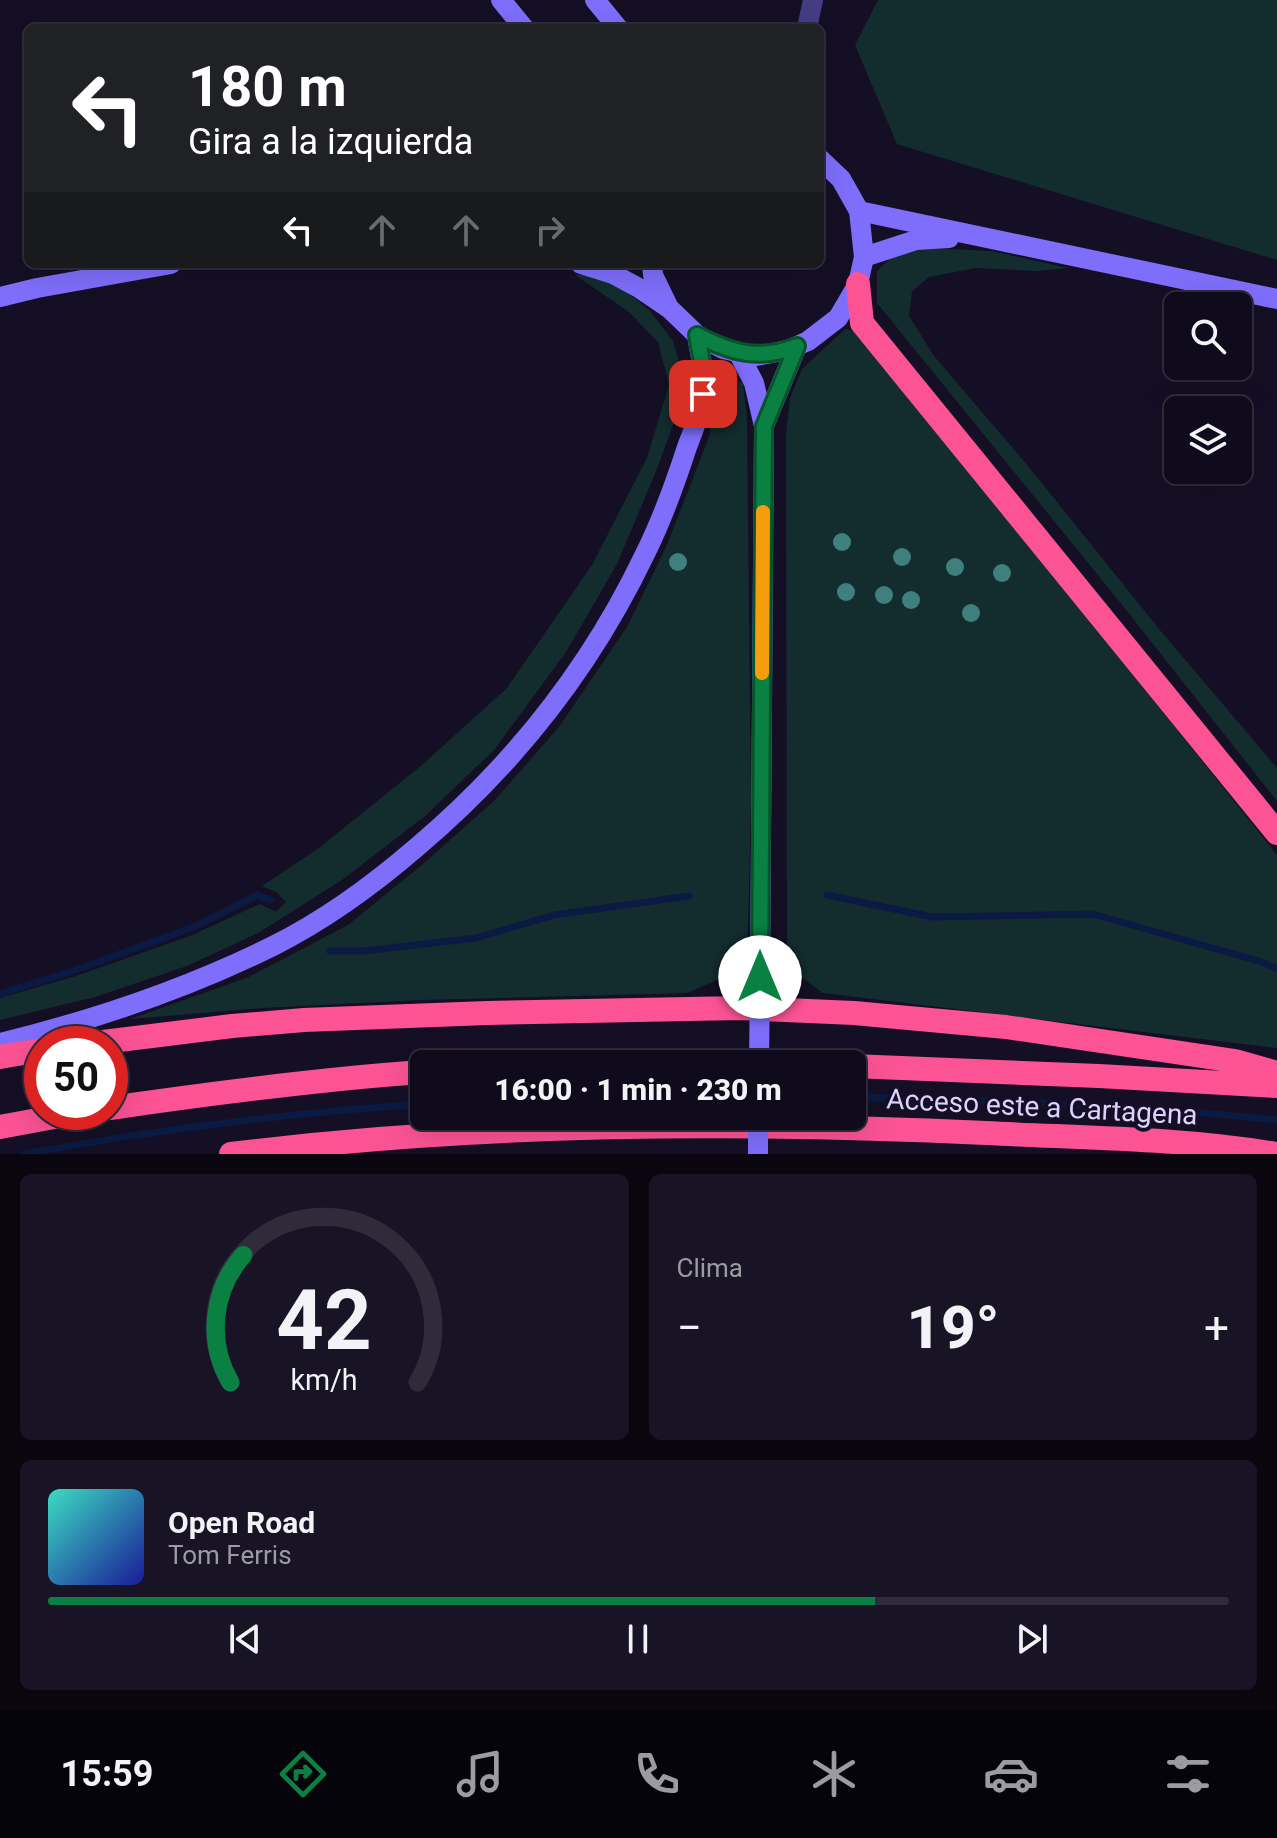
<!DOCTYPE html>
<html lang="es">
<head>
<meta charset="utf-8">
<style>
	body { margin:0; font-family:Roboto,sans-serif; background:#191425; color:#f1f3f6; height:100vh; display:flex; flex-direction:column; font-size:30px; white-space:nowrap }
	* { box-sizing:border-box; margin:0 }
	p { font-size:26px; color:#9c9ba3 }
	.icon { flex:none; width:44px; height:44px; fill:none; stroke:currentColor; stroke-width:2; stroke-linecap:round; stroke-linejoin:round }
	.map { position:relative; height:1154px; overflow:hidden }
	.panel { display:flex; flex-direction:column; gap:20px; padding:20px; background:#09060f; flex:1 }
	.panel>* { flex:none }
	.top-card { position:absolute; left:24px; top:24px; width:800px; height:244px; border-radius:12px; box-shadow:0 8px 32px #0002,0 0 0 2px #302b3b; background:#202124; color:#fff; overflow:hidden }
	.tools { position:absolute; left:1164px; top:292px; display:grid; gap:16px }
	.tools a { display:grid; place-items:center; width:88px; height:88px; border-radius:12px; background:#100b1c; box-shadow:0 8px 32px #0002,0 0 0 2px #302b3b; font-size:40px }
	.speed { position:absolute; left:24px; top:1026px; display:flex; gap:16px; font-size:40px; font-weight:700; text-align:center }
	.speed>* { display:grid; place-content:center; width:104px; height:104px; border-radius:50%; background:#100b1c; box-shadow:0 8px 32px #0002,0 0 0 2px #302b3b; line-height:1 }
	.speed .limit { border:12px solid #d22; background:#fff; color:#111 }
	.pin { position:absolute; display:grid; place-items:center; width:68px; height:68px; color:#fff; margin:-34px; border-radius:16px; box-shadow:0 4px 12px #0006 }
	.me { position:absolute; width:88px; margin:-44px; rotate:0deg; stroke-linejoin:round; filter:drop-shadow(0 0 6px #0008) }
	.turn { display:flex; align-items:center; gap:28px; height:168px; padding:0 32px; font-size:36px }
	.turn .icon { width:104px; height:104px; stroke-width:2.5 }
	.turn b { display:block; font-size:56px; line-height:68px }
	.lanes { display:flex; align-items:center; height:76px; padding:0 32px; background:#0003; justify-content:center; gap:40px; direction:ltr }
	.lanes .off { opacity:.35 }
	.big { font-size:60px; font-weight:800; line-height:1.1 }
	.panel .tile { flex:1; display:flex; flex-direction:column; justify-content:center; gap:12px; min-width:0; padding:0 28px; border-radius:12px; background:#191425 }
	.panel .dial { align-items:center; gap:0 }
	.dial svg { height:208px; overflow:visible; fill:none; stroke:#302b3b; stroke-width:7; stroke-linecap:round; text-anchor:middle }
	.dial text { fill:#f1f3f6; stroke:none }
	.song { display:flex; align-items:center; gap:24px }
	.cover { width:96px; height:96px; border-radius:12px; background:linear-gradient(135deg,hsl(170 70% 55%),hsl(240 70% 35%)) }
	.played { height:8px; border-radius:4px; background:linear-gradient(90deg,#0b8043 70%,#302b3b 70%) }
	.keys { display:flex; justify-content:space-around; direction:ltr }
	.heat { display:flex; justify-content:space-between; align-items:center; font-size:44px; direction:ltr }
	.panel .tiles { flex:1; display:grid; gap:20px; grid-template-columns:1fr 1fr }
	.tile:last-child { grid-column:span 2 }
	.trip { position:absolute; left:410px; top:1050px; width:456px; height:80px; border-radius:12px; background:#100b1c; box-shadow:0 8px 32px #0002,0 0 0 2px #302b3b; font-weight:800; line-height:80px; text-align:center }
	.dock { display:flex; height:128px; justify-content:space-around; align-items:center; background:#06040b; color:#9c9ba3 }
	.dock .icon { width:56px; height:56px }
	.dock .current { color:#0b8043 }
	.dock b { font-size:36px; color:#f1f3f6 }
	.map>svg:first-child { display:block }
</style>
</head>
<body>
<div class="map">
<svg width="1277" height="1154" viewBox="0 0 1277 1154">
	<rect width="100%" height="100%" fill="#150f25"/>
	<!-- green -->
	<path fill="#132d2f" d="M878 0H1277V260L897 144 855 45Z
		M929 248 991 251 1068 268 1036 271 976 268 929 277 912 291 909 316 934 356 1028 466 1159 629 1277 768V801L1119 601 877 303V271L895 254Z
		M575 275H594L621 287 650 311 673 341 683 375 681 403 657 469 617 564 566 652 494 750 425 816 342 880 258 933 187 966 95 997 0 1020V998L76 976 190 936 260 904 276 912 286 902 276 892 262 886 319 848 422 765 507 688 592 565 647 458 669 385 658 342 629 312Z
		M845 329 859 332 1277 855V1048L823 993 787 967 786 435 790 398 802 369Z
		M710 359 722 365 743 384 747 418 751 803 747 967 687 993 420 1000 262 1008 130 1019 249 977 348 925 423 864 494 801 559 727 627 627 667 545 709 437 715 402Z"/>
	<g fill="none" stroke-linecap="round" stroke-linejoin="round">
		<!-- stream -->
		<path stroke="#0b1a42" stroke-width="7" d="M827 895 932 917 1093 914 1262 962 1277 969
			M330 951H364L476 938 554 915 689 896
			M0 994 82 968 196 926 257 895 271 900
			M852 1097C994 1101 1136 1105 1277 1120
			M25 1154C157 1129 290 1113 424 1104"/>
		<!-- street -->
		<path stroke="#453c83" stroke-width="20" d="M807 28 813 0"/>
		<!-- secondary -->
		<path stroke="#7e6efb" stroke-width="20" d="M501 0 524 28
			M595 0 618 28
			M859 211 1277 299
			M864 257 916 240 949 238
			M581 264 613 274 639 288 670 309 697 335 723 349 756 356 788 350 808 341 838 318 858 284 864 257 859 211 841 179 820 159
			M652 264 653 275 669 308
			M0 297 37 288 171 264
			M738 352 754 383 764 426 760 977
			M764 426 797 346
			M0 1043C94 1020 186 989 273 946 325 920 373 885 417 847 514 765 590 669 645 554 662 520 675 484 687 447 693 431 701 413 703 395 706 376 700 355 697 335"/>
		<!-- highway -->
		<path stroke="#fb5394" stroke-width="24" d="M858 284 862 323 1277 833
			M87 1044 232 1026 304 1020 487 1013 740 1008 854 1013 1006 1027 1235 1061 1277 1073
			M0 1057 42 1050
			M602 1064 650 1063 794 1064
			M852 1066 1099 1076 1277 1086
			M110 1108C214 1093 319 1079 424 1072
			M0 1127 81 1112
			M231 1154C481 1123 734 1121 986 1133 1083 1138 1181 1138 1276 1154"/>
		<!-- secondary-bridge -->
		<path stroke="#7e6efb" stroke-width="20" d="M759 1064 760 977
			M758 1154V1116"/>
	</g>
	<!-- trees -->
	<g fill="#3f807f">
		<circle cx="842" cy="542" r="9"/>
		<circle cx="902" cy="557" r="9"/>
		<circle cx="678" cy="562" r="9"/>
		<circle cx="955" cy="567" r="9"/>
		<circle cx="1002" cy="573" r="9"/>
		<circle cx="846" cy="592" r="9"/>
		<circle cx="884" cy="595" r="9"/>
		<circle cx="911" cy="600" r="9"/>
		<circle cx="971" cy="613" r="9"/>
	</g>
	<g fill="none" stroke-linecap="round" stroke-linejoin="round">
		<!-- route casing -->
		<g stroke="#07532c" stroke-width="20">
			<path id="route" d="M703 394V368L697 335C732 353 759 361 797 346L764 426 760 977"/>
		</g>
		<!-- route -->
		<use href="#route" stroke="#0b8043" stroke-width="14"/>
		<!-- slow -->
		<path stroke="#f59e0b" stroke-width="14" d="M762 673 763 512"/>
	</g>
	<g text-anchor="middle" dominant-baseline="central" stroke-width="8" stroke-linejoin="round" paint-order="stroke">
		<!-- street labels -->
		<g font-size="28" fill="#ddd4fe" stroke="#150f25">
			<text transform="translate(1042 1107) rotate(3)">Acceso este a Cartagena</text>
		</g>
	</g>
</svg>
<div class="tools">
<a><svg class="icon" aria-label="search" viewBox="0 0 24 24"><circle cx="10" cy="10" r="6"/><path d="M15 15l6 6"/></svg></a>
<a><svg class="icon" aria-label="layers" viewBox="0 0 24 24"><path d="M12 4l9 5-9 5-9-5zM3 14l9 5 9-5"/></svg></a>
</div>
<div class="speed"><div class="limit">50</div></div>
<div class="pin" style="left:703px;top:394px;background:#d93025"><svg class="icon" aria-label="arrive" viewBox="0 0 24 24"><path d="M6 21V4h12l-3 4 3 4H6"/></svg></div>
<svg class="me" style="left:760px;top:977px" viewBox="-20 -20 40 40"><circle r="19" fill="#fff"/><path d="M0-13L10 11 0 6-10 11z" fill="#0b8043"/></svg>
<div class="trip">16:00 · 1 min · 230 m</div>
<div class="top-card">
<div class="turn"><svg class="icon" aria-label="left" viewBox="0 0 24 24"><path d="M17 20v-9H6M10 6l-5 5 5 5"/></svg><div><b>180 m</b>Gira a la izquierda</div></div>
<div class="lanes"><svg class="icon" aria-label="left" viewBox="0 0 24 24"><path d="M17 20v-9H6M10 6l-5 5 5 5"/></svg><svg class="icon off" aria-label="ahead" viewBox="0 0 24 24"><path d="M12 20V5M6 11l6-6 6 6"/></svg><svg class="icon off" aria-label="ahead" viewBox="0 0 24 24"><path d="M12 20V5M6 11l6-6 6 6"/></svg><svg class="icon off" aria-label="right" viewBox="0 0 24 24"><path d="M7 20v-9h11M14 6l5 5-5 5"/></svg></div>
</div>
</div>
<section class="panel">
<div class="tiles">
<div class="tile dial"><svg viewBox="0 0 100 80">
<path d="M14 69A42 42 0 1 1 86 69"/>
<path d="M14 69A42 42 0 0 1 19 20" stroke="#0b8043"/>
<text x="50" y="56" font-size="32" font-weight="700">42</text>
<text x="50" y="72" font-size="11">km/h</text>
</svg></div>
<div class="tile"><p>Clima</p>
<div class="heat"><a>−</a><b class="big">19°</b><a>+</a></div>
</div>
<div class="tile">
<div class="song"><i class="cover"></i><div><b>Open Road</b><p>Tom Ferris</p></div></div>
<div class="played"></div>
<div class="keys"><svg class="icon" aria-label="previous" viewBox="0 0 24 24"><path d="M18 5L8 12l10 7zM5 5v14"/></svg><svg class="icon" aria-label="pause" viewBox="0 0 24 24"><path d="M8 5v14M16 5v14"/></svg><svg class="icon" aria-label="next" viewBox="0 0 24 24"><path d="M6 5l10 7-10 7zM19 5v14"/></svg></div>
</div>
</div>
</section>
<nav class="dock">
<b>15:59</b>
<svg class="icon current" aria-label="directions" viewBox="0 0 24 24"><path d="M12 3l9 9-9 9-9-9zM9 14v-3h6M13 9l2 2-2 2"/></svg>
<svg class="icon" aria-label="music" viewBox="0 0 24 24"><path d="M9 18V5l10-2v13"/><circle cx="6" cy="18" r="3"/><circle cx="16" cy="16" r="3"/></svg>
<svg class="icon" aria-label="phone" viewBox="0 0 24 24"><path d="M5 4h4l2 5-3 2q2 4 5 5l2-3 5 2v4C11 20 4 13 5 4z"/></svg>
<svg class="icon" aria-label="climate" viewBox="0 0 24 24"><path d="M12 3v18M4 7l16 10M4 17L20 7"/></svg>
<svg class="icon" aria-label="car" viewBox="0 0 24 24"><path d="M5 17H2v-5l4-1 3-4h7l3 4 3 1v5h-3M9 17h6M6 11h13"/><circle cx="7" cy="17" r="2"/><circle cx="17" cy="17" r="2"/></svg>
<svg class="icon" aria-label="filters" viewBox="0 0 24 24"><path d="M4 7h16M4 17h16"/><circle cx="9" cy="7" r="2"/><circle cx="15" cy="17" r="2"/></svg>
</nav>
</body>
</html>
